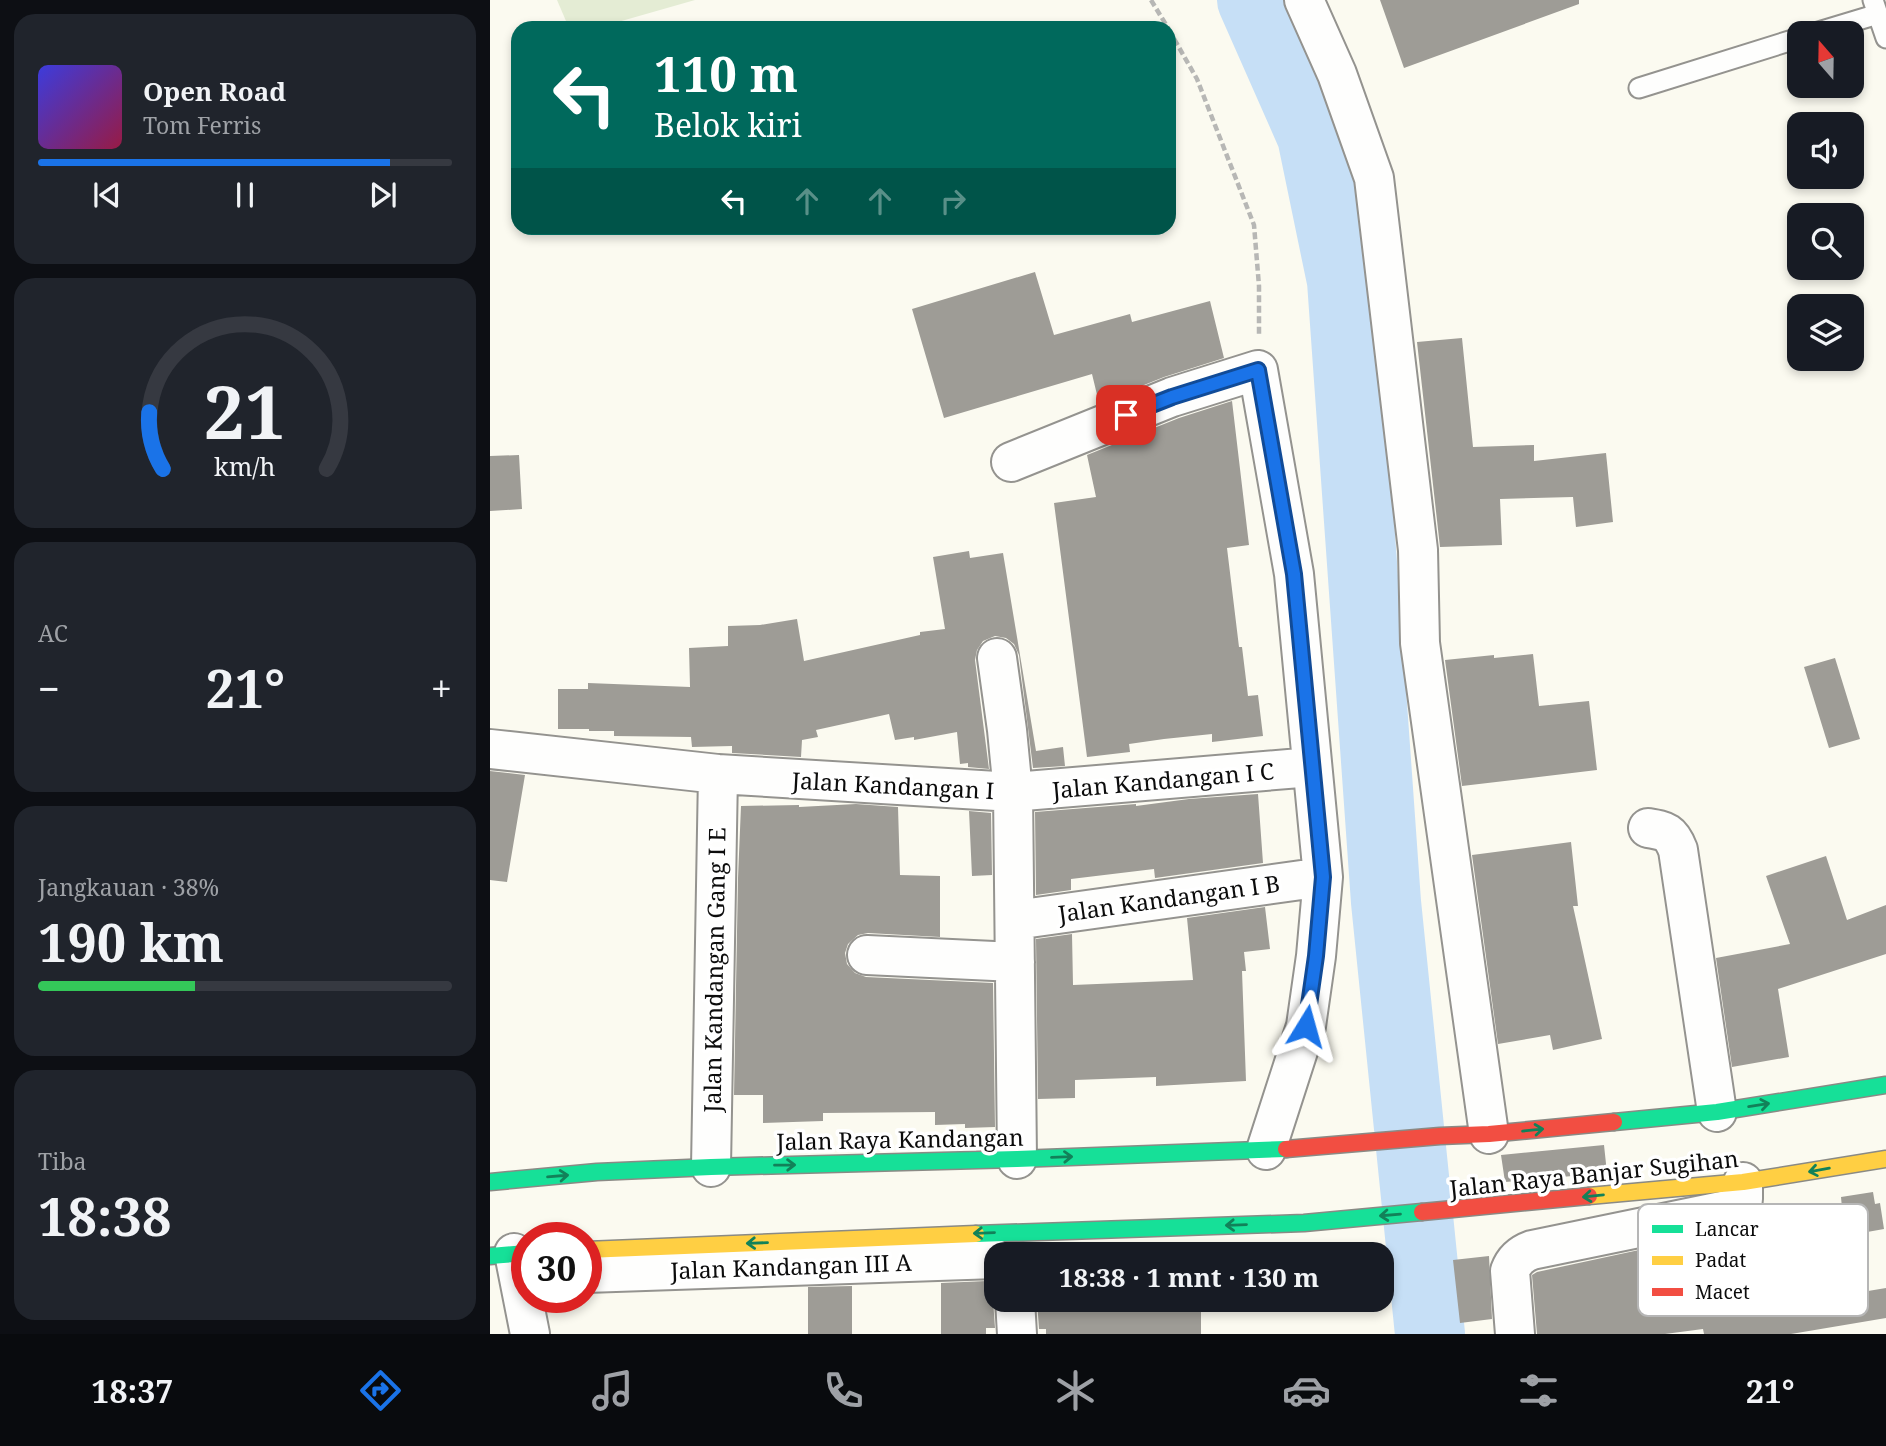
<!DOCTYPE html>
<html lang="id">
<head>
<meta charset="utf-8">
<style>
	body { margin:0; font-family:"Noto Serif",serif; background:#20242c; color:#f1f3f6; height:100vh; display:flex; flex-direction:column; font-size:26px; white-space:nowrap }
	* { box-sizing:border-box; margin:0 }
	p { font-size:23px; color:#9ea1a6 }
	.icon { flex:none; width:38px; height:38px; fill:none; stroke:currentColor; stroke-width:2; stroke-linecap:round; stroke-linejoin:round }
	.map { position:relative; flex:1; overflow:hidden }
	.sheet { display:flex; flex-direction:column; gap:14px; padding:14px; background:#0d0f14; width:490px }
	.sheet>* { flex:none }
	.hud { position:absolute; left:21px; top:21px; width:665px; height:214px; border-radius:21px; box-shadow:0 4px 10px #0003; background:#00695c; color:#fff; overflow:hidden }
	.needle { width:46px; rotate:340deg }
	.tools { position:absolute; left:1297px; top:21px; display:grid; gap:14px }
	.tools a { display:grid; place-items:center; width:77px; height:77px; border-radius:14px; background:#171b24; box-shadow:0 4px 10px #0003; font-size:35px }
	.speed { position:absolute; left:21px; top:1222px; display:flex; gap:14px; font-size:35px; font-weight:700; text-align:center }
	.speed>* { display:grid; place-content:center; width:91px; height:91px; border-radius:50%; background:#171b24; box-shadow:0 4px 10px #0003; line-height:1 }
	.speed .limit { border:10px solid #d22; background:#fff; color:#111 }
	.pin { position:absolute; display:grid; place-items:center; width:60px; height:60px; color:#fff; margin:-30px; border-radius:14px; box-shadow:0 4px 10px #0006 }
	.me { position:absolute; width:77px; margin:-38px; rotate:8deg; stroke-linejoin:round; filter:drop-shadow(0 0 5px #0008) }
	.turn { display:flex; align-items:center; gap:24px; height:147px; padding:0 28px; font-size:32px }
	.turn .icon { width:91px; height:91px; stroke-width:2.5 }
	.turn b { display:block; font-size:49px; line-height:60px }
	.lanes { display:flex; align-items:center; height:66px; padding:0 28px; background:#0003; justify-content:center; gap:35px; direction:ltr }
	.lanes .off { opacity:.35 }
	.big { font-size:52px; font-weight:700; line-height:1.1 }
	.sheet .card { flex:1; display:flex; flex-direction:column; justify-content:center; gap:10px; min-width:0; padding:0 24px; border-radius:21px; background:#20242c }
	.sheet .dial { align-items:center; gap:0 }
	.dial svg { height:182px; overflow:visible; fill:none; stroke:#363941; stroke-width:7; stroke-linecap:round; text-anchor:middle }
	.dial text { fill:#f1f3f6; stroke:none }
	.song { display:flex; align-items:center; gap:21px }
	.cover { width:84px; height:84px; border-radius:10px; background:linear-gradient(135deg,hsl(240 70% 55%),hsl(340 70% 35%)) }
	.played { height:7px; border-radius:4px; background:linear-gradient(90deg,#1a73e8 85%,#363941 85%) }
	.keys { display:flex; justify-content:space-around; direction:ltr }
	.heat { display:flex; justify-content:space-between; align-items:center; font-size:38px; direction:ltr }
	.charge { height:10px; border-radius:5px; background:linear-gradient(90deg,#34c759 38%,#363941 0) }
	.trip { position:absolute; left:494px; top:1242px; width:410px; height:70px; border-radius:21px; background:#171b24; box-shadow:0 4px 10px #0003; font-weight:700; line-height:70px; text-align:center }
	.menu { display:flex; height:112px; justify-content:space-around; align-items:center; background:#090b0e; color:#9ea1a6 }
	.menu .icon { width:49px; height:49px }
	.menu .current { color:#1a73e8 }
	.menu b { font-size:32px; color:#f1f3f6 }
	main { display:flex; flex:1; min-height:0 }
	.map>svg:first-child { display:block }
</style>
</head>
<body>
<main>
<section class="sheet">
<div class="card">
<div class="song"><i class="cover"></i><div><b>Open Road</b><p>Tom Ferris</p></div></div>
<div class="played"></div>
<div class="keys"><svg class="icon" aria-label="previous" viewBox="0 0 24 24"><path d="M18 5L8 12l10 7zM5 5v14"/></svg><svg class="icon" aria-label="pause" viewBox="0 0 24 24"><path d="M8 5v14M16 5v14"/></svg><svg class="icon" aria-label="next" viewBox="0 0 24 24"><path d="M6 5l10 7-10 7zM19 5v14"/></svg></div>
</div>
<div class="card dial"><svg viewBox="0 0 100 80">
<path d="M14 69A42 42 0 1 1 86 69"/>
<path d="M14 69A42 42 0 0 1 8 44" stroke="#1a73e8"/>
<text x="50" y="56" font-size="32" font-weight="700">21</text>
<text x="50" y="72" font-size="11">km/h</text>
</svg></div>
<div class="card"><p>AC</p>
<div class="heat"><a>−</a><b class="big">21°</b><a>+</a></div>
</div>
<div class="card"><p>Jangkauan · 38%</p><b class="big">190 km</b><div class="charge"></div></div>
<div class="card"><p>Tiba</p><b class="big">18:38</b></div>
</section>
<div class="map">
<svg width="1396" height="1334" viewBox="0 0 1396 1334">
	<rect width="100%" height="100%" fill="#fbfaf0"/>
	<!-- cemetery -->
	<path fill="#e4ecd4" d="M67 0H205L107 28H79Z"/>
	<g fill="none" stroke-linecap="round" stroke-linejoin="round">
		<!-- river -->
		<path stroke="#c6dff6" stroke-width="70" d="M762 0 822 136 852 281 896 902 940 1334"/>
	</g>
	<!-- building -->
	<path fill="#9e9c96" d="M890 0H1089V4L914 68Z
		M545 272 564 335 640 314 642 322 720 301 734 358 674 377 609 403 602 374 454 418 422 309Z
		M972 338 983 447 1044 445V461L1116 453 1123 522 1086 527 1083 497 1010 499 1012 545 950 547 927 342Z
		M742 401 759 545 737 548 749 647H752L758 696 768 695 773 736 722 742V734L674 739 639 744 640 752 597 757 564 503 606 497 597 455 689 418Z
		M29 455 32 509 0 511V456Z
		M479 551 480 558 513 553 546 751 573 747 575 766 543 768 529 655 524 644 516 638 505 636 493 641 487 650 485 660 499 769 478 767V763L470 764 467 732 424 740V737L405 740 399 714 326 730 328 737 312 740 311 757 242 753V746L202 747 201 737 124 736V731H99V729H68V689H98V683L200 687 199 648 238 646V626L270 625 307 619 314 661 430 635V632L455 629 443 557Z
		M1043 654 1049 706 1099 701 1107 770 972 786 955 660 1004 655V658Z
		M1345 658 1370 739 1339 748 1314 667Z
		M0 771 35 775 17 882 0 880Z
		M768 794 773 863 665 878 664 869 581 879V890L546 895 545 812 646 804V806L699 799Z
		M366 804 408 807 410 875 450 876V937L378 933 368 935 358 944 355 953 357 964 365 973 376 977 503 983 505 1127 475 1128V1124L445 1125V1112L333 1113V1121L273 1123V1095H244L248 878 251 806 309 805V807Z
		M479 811 501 813 502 875 482 876Z
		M1081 842 1088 906H1083L1112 1039 1063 1050 1060 1035 1008 1044 982 855Z
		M1336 856 1357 920 1396 905V954L1288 989 1299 1057 1242 1067 1226 958 1300 944 1276 876Z
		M775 907 780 949 754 952 756 971H752L756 1081 666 1086V1077L585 1080V1098L548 1099 546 939 582 934 583 985 703 980 697 918Z
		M1114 1145 1117 1173 1015 1182 1011 1155Z
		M1383 1192 1385 1204 1390 1203 1394 1229 1310 1244 1318 1301 1396 1288V1318L1301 1334H1214L1213 1329 1175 1334H1047L1042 1275 1047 1272 1163 1247 1164 1249 1236 1239 1235 1233 1266 1226 1265 1220 1352 1208 1351 1197Z
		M999 1256 1002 1319 970 1323 963 1260Z
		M497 1281V1300H503L505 1328H496V1334H451V1283Z
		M362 1286V1334H318V1287Z
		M547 1300H711V1334H556V1329H549Z"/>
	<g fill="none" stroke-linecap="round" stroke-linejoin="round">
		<!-- lane casing -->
		<g stroke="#94938f" stroke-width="23">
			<path id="lane" d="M1383 0 1396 38
				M1325 33 1388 14
				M1149 88 1309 38"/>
		</g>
		<!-- street casing -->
		<g stroke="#94938f" stroke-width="42">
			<path id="street" d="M814 0 847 74 884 178 928 550 930 643 999 1134
				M521 462 682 397 768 370 804 574 833 877 826 956 816 1026 776 1150
				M507 658 517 730 523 792 527 1159
				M0 749 228 774 523 792 822 767
				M1158 828C1176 831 1181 832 1188 850L1227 1112
				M525 920 833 877
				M377 955 525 962
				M221 1167 228 774
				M24 1253 40 1334
				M96 1273 506 1259
				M525 1300 527 1334
				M1025 1334 1020 1271C1024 1260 1031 1254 1042 1250L1241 1209 1253 1199V1182"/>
		</g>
		<!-- fast casing -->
		<g stroke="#8a8a85" stroke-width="19">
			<path id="fast" d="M1124 1122 1227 1112 1396 1085
				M0 1182 107 1172 221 1167 527 1159 796 1149
				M486 1234 814 1223 932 1212
				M0 1256 37 1253"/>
		</g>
		<!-- slow casing -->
		<g stroke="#8a8a85" stroke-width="19">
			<path id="slow" d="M1099 1196 1253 1182 1396 1159
				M96 1250 486 1234"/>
		</g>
		<!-- jam casing -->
		<g stroke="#8a8a85" stroke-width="19">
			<path id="jam" d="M796 1149 950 1136 999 1134 1124 1122
				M932 1212 1099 1196"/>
		</g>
		<!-- path -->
		<path stroke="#b7b7b5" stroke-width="4.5" stroke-dasharray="7 3.5" stroke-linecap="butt" d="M661 0 678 28
			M679 30 707 79 764 225 769 286V334"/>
		<!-- lane -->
		<use href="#lane" stroke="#fefefd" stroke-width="19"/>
		<!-- street -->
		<use href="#street" stroke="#fefefd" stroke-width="38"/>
		<!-- fast -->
		<use href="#fast" stroke="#16e098" stroke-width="16"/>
		<!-- slow -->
		<use href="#slow" stroke="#ffcf43" stroke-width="16"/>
		<!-- jam -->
		<use href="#jam" stroke="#f24e42" stroke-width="16"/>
	</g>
	<!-- one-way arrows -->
	<defs><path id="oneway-shaft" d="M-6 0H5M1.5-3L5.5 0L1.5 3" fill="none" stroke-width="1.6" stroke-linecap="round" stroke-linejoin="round" transform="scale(1.75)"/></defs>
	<g stroke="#128159">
		<use href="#oneway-shaft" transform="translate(1269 1105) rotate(-9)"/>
		<use href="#oneway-shaft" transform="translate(1043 1130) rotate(-6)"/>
		<use href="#oneway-shaft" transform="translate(572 1157) rotate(-2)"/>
		<use href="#oneway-shaft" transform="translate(295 1165) rotate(-1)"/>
		<use href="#oneway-shaft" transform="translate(1329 1170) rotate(170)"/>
		<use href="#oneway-shaft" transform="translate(68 1176) rotate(-5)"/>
		<use href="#oneway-shaft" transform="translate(1103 1196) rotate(174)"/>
		<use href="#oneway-shaft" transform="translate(900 1215) rotate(175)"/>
		<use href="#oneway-shaft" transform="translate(746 1225) rotate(178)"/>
		<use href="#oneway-shaft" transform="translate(494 1233) rotate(178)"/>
		<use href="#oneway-shaft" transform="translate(267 1243) rotate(178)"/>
	</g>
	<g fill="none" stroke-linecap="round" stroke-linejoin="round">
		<!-- route casing -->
		<g stroke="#114b97" stroke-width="18">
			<path id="route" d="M636 415 682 397 768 370 804 574 833 877 826 956 816 1026"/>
		</g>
		<!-- route -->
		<use href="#route" stroke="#1a73e8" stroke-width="12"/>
	</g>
	<g text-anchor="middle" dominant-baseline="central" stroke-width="7" stroke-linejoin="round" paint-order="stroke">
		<!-- street labels -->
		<g font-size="23" fill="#0c0c0c" stroke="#fff">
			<text transform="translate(673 780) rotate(-5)">Jalan Kandangan I C</text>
			<text transform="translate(403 785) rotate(3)">Jalan Kandangan I</text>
			<text transform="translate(679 898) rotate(-8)">Jalan Kandangan I B</text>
			<text transform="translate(224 970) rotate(-89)">Jalan Kandangan Gang I E</text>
			<text transform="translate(410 1139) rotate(-1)">Jalan Raya Kandangan</text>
			<text transform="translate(1104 1173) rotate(-6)">Jalan Raya Banjar Sugihan</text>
			<text transform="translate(301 1266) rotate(-2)">Jalan Kandangan III A</text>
		</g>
	</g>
	<!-- legend -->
	<rect x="1148" y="1204" width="230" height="112" rx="10" fill="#fff" stroke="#b6b6b6" stroke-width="2"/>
	<rect x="1162" y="1225" width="31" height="8" fill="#16e098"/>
	<rect x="1162" y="1256" width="31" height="9" fill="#ffcf43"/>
	<rect x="1162" y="1288" width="31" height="8" fill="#f24e42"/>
	<g font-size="19" fill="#0c0c0c">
		<text x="1205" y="1236">Lancar</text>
		<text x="1205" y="1267">Padat</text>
		<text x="1205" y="1299">Macet</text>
	</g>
</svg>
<div class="tools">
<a><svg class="needle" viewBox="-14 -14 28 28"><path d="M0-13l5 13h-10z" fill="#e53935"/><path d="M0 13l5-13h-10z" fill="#9ea1a6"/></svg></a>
<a><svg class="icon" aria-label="sound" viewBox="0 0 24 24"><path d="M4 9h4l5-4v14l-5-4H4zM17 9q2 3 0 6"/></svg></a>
<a><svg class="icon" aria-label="search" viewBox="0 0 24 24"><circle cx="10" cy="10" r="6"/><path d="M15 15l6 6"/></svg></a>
<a><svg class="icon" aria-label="layers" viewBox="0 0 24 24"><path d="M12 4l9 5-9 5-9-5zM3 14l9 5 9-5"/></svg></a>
</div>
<div class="speed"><div class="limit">30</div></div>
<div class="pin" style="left:636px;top:415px;background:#d93025"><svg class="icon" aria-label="arrive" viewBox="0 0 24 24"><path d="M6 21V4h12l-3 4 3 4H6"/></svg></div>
<svg class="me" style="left:816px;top:1026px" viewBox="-20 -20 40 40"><path d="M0-17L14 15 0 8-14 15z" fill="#1a73e8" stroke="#fff" stroke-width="4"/></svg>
<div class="trip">18:38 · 1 mnt · 130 m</div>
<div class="hud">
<div class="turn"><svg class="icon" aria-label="left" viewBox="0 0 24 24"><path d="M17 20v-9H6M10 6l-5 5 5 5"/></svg><div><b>110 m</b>Belok kiri</div></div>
<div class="lanes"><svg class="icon" aria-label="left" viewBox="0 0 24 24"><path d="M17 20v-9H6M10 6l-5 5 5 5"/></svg><svg class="icon off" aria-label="ahead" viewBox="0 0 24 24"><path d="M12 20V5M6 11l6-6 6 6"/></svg><svg class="icon off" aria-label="ahead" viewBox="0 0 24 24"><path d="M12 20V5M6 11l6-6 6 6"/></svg><svg class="icon off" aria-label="right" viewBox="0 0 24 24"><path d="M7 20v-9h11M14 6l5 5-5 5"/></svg></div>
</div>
</div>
</main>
<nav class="menu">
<b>18:37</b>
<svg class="icon current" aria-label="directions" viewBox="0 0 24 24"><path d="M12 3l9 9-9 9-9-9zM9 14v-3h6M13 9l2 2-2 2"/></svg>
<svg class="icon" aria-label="music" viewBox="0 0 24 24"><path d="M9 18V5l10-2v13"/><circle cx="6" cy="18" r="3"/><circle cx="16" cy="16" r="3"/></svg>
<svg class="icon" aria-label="phone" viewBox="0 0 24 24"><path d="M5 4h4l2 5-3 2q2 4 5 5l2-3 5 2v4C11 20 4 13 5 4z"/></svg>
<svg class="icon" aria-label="climate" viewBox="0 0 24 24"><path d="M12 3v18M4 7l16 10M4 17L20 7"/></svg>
<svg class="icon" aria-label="car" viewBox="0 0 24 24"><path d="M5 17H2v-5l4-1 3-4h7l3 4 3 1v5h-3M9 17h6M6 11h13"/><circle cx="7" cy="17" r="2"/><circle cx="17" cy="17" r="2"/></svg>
<svg class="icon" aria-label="filters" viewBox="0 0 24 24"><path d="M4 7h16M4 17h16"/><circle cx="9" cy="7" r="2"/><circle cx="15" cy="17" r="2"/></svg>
<b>21°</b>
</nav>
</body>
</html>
